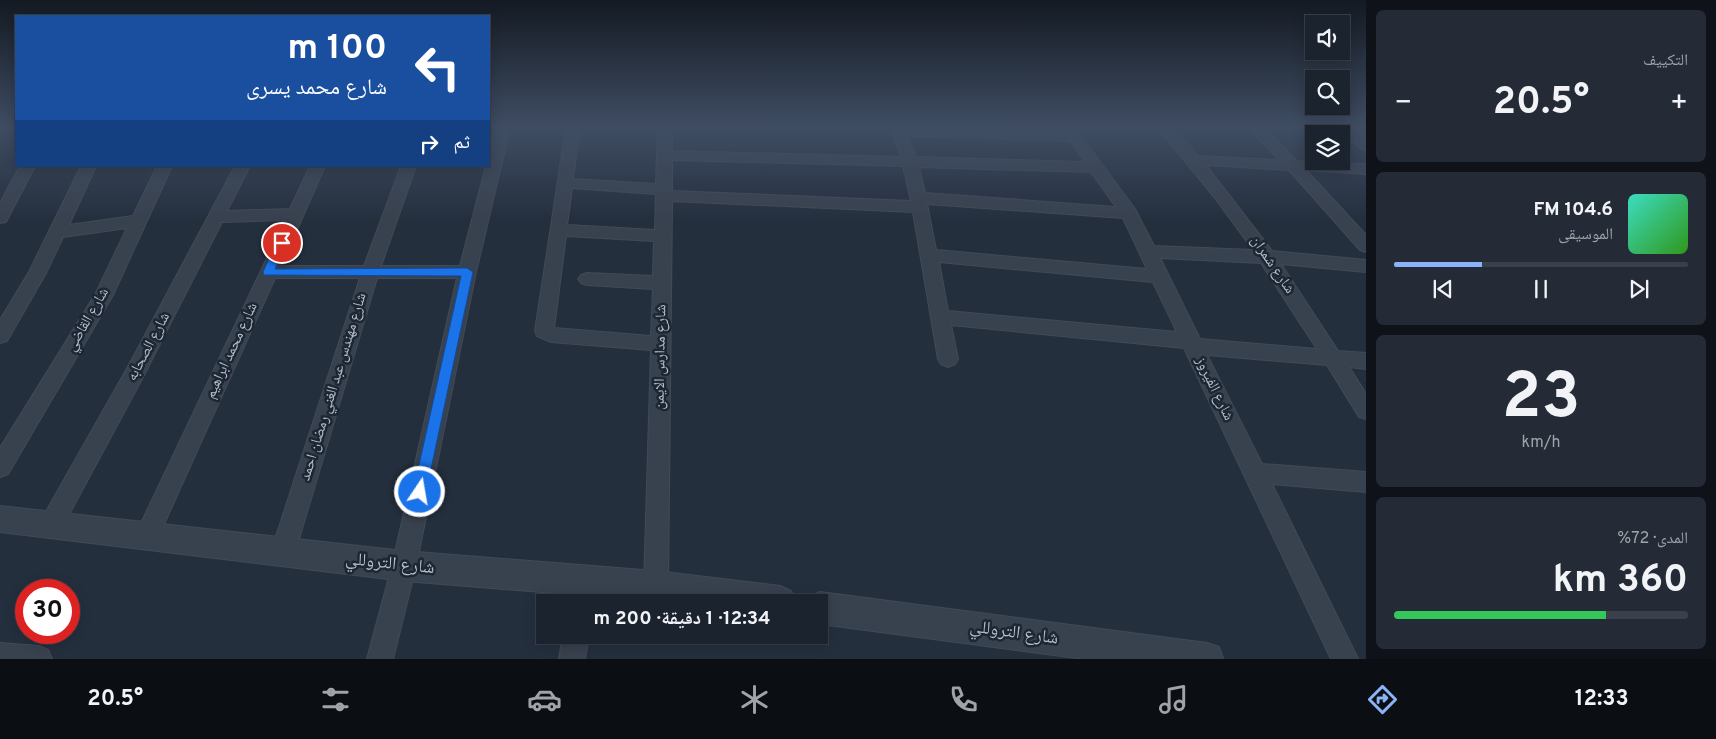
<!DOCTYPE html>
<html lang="ar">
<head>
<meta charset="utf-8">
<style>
	body { margin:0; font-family:Overpass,"Noto Naskh Arabic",sans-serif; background:#242b36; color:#f1f3f6; direction:rtl; height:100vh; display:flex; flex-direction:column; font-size:19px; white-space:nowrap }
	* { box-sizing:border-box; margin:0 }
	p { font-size:16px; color:#a0a4aa }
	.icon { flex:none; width:28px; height:28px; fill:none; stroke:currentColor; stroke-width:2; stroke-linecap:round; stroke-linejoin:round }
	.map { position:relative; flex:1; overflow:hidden; direction:ltr }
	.details { display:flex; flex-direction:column; gap:10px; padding:10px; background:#0f1319; width:350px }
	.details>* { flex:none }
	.hud { position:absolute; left:15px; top:15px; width:475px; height:152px; border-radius:0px; box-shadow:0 2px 12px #0003,0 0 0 1px #39404a; direction:rtl; background:#1a4fa0; color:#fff; overflow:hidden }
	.fabs { position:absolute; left:1305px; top:15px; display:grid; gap:10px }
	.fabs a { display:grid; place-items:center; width:45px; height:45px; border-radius:0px; background:#1b232e; box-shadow:0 2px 12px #0003,0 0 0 1px #39404a; font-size:25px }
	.speed { position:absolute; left:15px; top:579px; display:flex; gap:10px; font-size:25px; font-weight:700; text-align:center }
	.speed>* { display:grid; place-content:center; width:65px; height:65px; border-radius:50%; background:#1b232e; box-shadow:0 2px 12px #0003,0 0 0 1px #39404a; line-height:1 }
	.speed .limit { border:8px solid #d22; background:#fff; color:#111 }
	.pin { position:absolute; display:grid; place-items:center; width:42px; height:42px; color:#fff; margin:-21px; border:2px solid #fff; border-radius:50%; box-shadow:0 1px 5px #0007 }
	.me { position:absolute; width:55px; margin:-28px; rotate:12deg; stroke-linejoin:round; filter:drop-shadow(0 0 4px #0008) }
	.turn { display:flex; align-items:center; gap:18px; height:105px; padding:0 20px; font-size:22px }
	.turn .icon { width:65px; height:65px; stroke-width:2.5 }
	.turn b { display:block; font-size:35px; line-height:42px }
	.then { display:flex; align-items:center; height:48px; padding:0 20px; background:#0003; gap:10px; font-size:19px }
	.big { font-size:38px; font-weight:700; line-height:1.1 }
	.details .tile { flex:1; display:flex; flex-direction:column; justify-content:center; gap:8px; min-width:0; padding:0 18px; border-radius:8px; background:#242b36 }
	.details .dial { align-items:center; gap:0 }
	.dial b { font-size:65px; line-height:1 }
	.song { display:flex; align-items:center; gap:15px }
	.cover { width:60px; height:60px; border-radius:8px; background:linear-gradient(135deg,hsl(170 70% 55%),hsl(110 70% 35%)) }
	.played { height:5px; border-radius:2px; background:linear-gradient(90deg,#8ab4f8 30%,#39404a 30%) }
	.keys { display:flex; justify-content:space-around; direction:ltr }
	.heat { display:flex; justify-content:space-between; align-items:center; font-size:28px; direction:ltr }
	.charge { height:8px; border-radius:4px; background:linear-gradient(90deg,#34c759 72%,#39404a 0) }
	.trip { position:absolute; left:536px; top:594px; width:292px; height:50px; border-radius:0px; background:#1b232e; box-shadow:0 2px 12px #0003,0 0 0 1px #39404a; font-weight:700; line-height:50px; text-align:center; direction:rtl }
	.menu { display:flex; height:80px; justify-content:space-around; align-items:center; background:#0b0e12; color:#a0a4aa }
	.menu .icon { width:35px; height:35px }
	.menu .active { color:#8ab4f8 }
	.menu b { font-size:22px; color:#f1f3f6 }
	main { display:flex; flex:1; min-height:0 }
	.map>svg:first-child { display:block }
</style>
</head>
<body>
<main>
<section class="details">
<div class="tile"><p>التكييف</p>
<div class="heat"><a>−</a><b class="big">20.5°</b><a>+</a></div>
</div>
<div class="tile">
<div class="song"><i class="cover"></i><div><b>104.6 FM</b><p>الموسيقى</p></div></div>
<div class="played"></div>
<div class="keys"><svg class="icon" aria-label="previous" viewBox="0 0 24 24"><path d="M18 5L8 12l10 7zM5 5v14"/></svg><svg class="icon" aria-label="pause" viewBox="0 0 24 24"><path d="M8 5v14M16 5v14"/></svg><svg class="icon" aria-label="next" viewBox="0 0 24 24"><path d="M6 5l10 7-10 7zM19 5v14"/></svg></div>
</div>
<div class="tile dial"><b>23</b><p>km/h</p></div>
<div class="tile"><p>المدى · 72%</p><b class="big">360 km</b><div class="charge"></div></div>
</section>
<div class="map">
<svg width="1366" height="659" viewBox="0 0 1366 659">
	<rect width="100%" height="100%" fill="#242f3e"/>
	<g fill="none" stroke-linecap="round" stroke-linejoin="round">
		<!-- minor casing -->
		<g stroke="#414a57" stroke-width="2">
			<path id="minor" d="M496 128H510L476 272 416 566 393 659H367L392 566 457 278H377L295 552 291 560 283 563 275 560 271 552 360 278H275L155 544 147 547 139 544 135 536 285 220 222 222 143 377 59 533 51 536 43 533 39 525 43 517 129 365 235 166H250L227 211 290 209 310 166H325L281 266H364L401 166H416L381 266H460L486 166H489V155Z
				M566 128H580L573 179 656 184 658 128H672V151L901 157 890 128 1064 132 1061 128H1075L1135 209 1154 246 1253 250 1215 198 1158 128H1173L1198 156 1279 160 1249 128H1264L1297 161 1366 164V174L1306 170 1366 235V252L1360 250 1289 170 1206 165 1272 251 1366 260V272L1281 264 1338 351 1366 353V369L1349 367 1366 394V419L1359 417 1327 365 1207 355 1262 464 1366 472V492L1272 484 1358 659H1331L1184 348 951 325 958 359 955 364 948 367 941 364 938 359 913 212 672 201 668 586 665 594 656 598 647 594 644 586 651 350 551 342 537 336 535 331ZM907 136 1070 141 1085 162 916 157ZM672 160 903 166 911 201 672 191ZM919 167 1091 172 1116 207 925 193ZM572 188 656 194 655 230 567 225ZM927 204 1123 218 1147 269 936 250ZM566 236 654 241 653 276 587 273 581 275 578 279 581 283 587 285 653 289 651 336 554 328ZM1160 258 1261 263 1317 349 1200 339ZM939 262 1153 282 1177 332 948 311Z
				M1339 128H1354L1366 138V150L1361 149Z
				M20 166H35L8 218 6 222 0 223V203Z
				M81 166H96L69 225 133 216 157 166H172L113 295 8 474 0 477V448L96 293 127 228 63 237 46 273 7 341 0 343V320L29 272Z
				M585 570 594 574 597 582 594 602H570L573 582 576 574Z
				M563 635H589L585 659H559Z
				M0 643 39 646 48 650 52 659H0Z"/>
		</g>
		<!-- tertiary casing -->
		<g stroke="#414a57" stroke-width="2">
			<path id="tertiary" d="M0 506 404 551 656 571 780 586 791 591 796 602H666L404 581 0 532Z
				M820 592 1207 643 1219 647 1223 659H1084L820 624V602H807L809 597Z"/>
		</g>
		<!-- minor -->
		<use href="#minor" fill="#38414e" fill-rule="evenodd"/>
		<!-- tertiary -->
		<use href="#tertiary" fill="#38414e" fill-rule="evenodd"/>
	</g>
	<!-- sky -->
	<linearGradient id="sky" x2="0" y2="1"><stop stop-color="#141a22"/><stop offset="0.58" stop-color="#3f4d63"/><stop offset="1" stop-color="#3f4d63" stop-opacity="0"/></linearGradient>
	<rect width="1366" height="220" fill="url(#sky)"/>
	<!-- route -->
	<path fill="#1a73e8" stroke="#114b97" d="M282 240 287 243 275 269 467 268 473 272 425 497 420 499 415 497 413 492 461 276 264 275 263 272 276 243Z"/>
	<g text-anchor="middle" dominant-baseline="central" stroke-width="5" stroke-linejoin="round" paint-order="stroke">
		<!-- street labels -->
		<g font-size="15" fill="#b4bcc9" stroke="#1d2633">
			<text transform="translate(1272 265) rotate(56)">شارع شمران</text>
			<text transform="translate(88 320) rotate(-60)">شارع القاضي</text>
			<text transform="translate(149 347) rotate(-62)">شارع الصحابه</text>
			<text transform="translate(232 351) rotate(-65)">شارع محمد ابراهيم</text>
			<text transform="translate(661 357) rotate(-89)">شارع مدارس الايمن</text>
			<text transform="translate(334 387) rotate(-73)">شارع مهندس عبد الغني رمضان احمد</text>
			<text transform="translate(1214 389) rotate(64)">شارع الفيروز</text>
		</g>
		<!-- near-street labels -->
		<g font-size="18" fill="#b4bcc9" stroke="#1d2633">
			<text transform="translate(390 564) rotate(6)">شارع التروللي</text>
			<text transform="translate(1014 633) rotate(8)">شارع التروللي</text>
		</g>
	</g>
</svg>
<div class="fabs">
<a><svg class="icon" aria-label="sound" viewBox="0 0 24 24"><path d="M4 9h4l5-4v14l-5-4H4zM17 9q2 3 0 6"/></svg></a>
<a><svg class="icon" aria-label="search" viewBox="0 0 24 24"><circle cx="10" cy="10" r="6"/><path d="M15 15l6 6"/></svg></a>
<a><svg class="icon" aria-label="layers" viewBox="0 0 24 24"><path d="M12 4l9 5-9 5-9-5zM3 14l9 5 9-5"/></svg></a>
</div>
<div class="speed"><div class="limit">30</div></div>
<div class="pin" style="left:282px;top:243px;background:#d93025"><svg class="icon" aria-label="arrive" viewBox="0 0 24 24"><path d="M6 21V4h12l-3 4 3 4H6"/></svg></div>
<svg class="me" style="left:420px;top:492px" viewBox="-20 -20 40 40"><circle r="17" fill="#1a73e8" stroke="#fff" stroke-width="3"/><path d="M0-11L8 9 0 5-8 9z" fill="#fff"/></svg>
<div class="trip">12:34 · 1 دقيقة · 200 m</div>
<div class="hud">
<div class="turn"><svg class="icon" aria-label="left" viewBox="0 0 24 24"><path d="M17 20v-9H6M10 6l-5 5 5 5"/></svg><div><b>100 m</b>شارع محمد يسرى</div></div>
<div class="then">ثم<svg class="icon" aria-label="right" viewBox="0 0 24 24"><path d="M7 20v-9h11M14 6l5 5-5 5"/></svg></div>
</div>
</div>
</main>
<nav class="menu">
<b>12:33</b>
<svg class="icon active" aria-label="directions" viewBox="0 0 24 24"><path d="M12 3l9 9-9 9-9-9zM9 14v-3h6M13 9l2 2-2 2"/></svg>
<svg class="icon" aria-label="music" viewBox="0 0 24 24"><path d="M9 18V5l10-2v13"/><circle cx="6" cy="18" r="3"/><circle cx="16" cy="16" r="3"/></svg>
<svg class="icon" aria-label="phone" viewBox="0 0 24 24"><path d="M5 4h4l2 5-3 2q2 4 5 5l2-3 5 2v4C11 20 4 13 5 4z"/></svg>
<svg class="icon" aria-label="climate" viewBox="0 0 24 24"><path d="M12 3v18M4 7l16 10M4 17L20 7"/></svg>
<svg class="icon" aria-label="car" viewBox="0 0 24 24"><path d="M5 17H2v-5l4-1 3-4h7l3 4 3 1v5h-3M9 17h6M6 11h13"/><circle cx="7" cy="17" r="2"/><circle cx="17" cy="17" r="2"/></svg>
<svg class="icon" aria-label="filters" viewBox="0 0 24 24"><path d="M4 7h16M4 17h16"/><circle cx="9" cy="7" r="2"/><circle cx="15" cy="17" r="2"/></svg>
<b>20.5°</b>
</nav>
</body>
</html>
